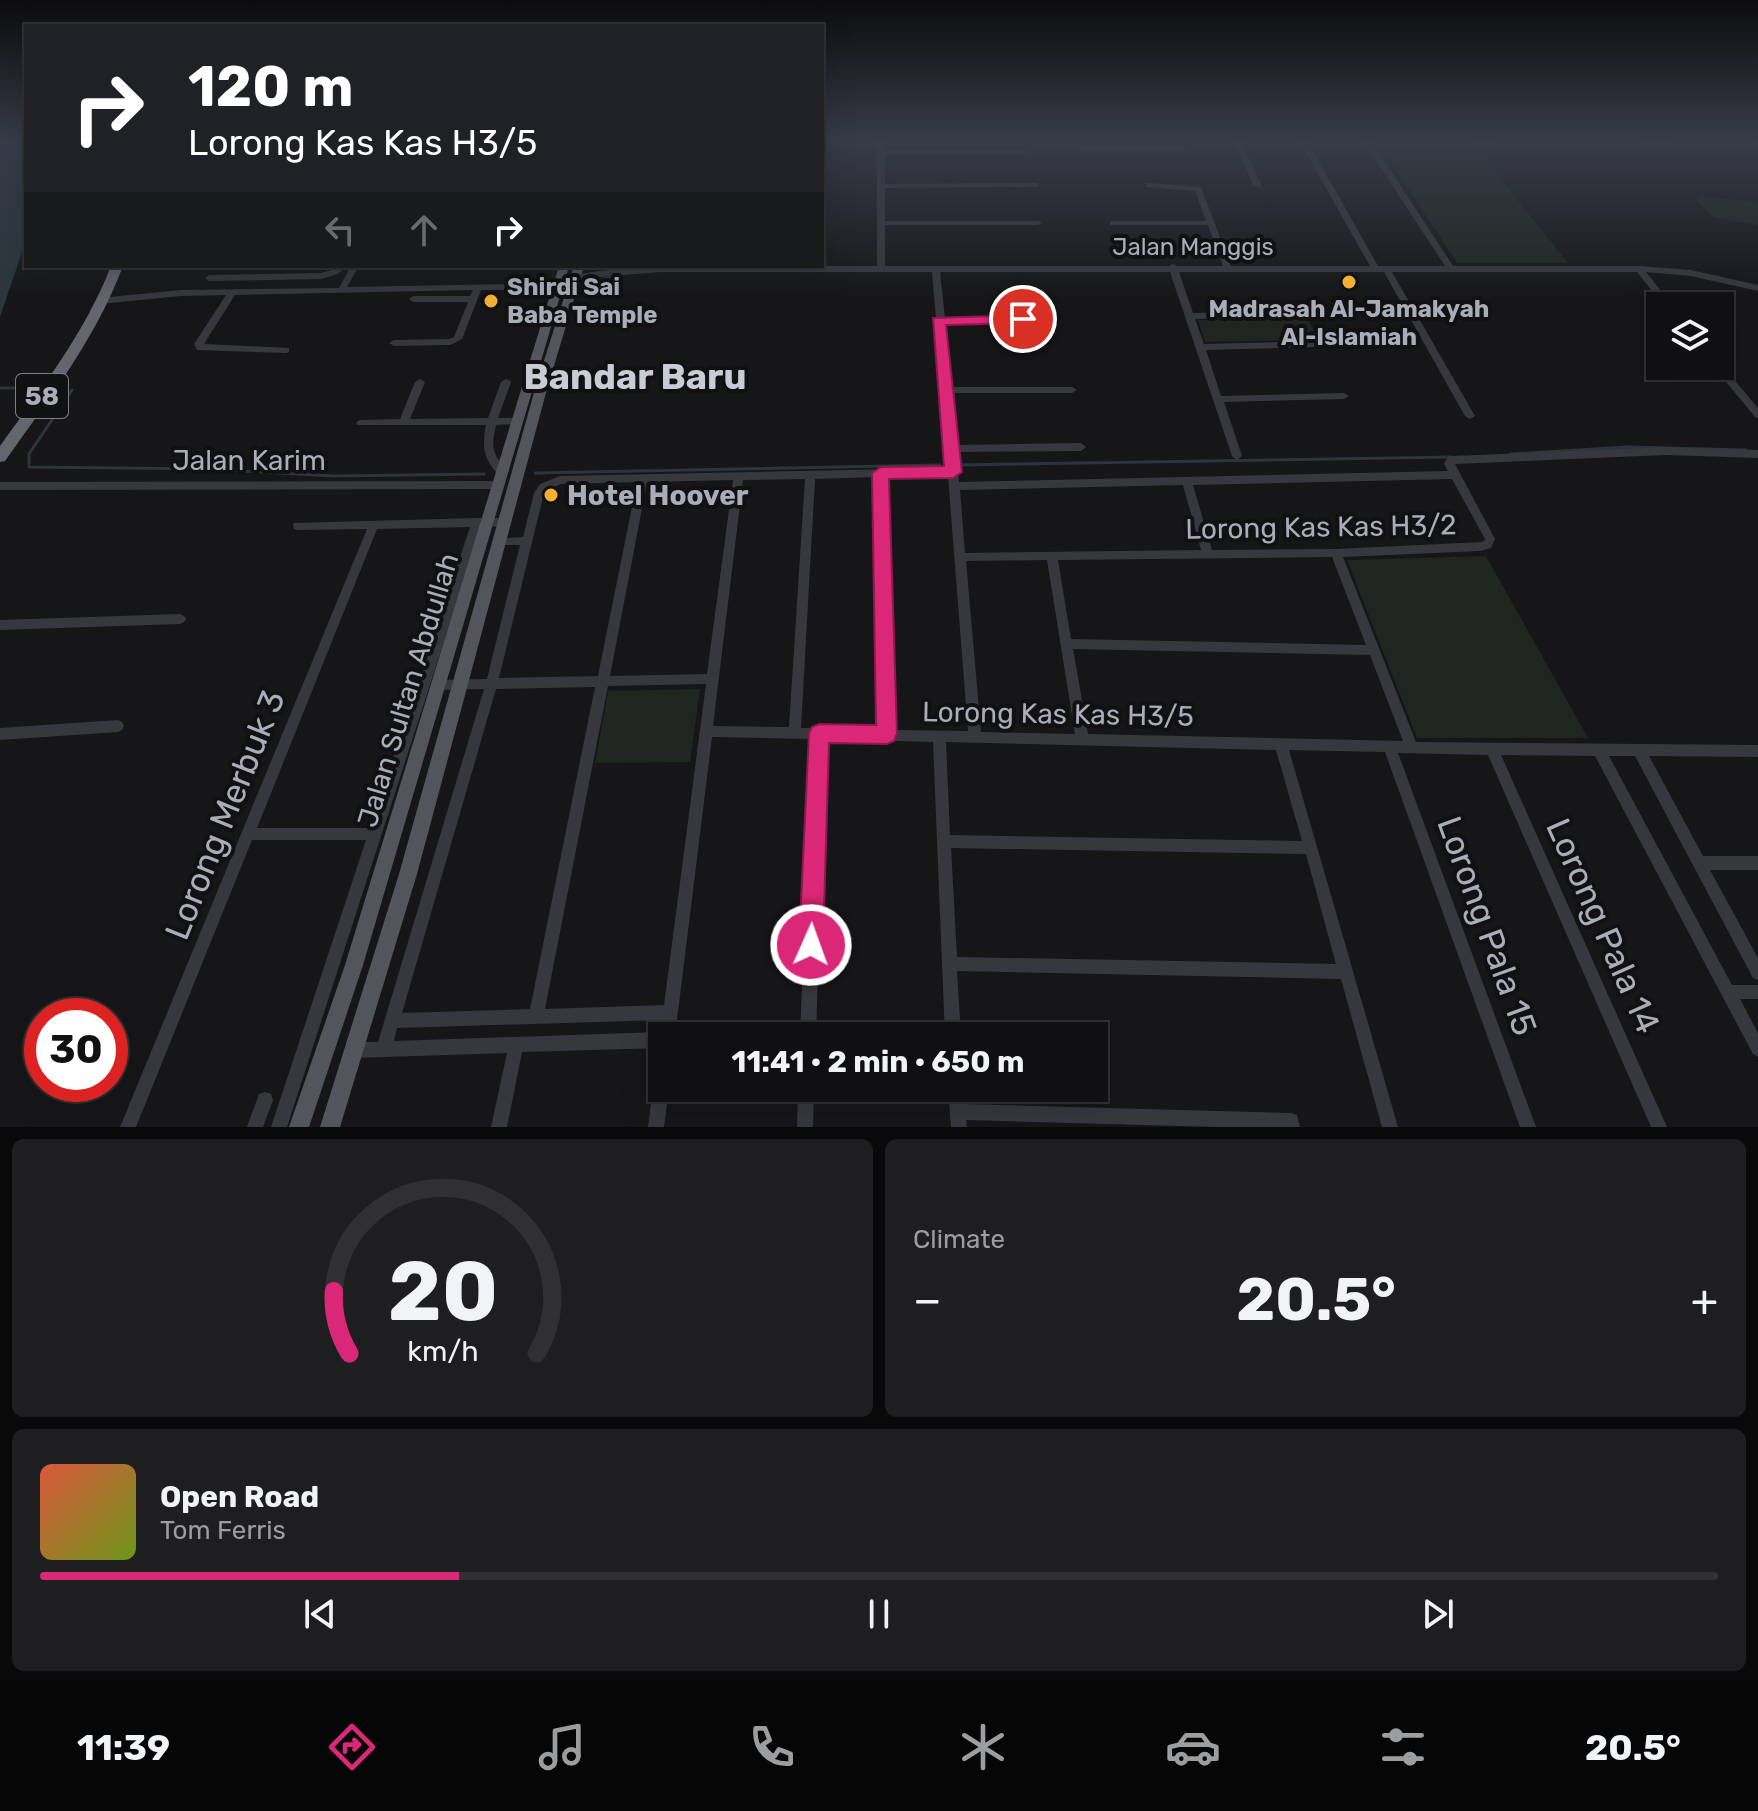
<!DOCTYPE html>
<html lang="en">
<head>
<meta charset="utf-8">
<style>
	body { margin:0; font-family:Rubik,sans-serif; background:#1e1e20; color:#f1f3f6; height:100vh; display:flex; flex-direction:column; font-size:30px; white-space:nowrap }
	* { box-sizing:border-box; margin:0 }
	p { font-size:26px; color:#9c9d9f }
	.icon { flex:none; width:44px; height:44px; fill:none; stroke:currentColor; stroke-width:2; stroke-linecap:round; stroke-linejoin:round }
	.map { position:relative; height:1127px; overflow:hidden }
	.panel { display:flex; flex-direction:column; gap:12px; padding:12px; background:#09090a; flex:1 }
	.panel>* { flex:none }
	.top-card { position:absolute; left:24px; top:24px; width:800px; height:244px; border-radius:0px; box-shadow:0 8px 32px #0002,0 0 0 2px #303032; background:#202124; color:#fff; overflow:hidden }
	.fabs { position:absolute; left:1646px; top:292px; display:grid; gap:16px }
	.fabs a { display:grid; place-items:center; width:88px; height:88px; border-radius:0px; background:#101012; box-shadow:0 8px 32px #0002,0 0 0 2px #303032; font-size:40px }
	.speed { position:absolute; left:24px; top:998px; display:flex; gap:16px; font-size:40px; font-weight:700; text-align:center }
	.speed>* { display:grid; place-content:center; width:104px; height:104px; border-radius:50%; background:#101012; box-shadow:0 8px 32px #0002,0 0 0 2px #303032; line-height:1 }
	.speed .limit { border:12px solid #d22; background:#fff; color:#111 }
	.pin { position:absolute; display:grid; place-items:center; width:68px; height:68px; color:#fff; margin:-34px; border:4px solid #fff; border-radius:50%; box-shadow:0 2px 8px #0007 }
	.me { position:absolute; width:88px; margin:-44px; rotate:2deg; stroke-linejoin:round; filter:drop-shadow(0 0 6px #0008) }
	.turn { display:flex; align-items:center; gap:28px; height:168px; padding:0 32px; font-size:36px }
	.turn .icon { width:104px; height:104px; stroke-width:2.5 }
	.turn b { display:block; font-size:56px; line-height:68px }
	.lanes { display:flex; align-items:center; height:76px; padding:0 32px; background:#0003; justify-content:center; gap:40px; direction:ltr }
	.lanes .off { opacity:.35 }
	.big { font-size:60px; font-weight:700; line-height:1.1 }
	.panel .card { flex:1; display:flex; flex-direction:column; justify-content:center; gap:12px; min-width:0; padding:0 28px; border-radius:12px; background:#1e1e20 }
	.panel .dial { align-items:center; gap:0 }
	.dial svg { height:208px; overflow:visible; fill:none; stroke:#303032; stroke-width:7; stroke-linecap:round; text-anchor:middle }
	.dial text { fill:#f1f3f6; stroke:none }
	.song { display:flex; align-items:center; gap:24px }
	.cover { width:96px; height:96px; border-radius:12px; background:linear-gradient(135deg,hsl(10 70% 55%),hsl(80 70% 35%)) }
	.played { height:8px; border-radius:4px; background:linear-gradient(90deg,#db2777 25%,#303032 25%) }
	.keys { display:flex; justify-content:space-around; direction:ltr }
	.heat { display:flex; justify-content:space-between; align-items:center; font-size:44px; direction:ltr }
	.panel .tiles { flex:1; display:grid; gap:12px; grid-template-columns:1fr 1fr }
	.card:last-child { grid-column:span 2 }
	.trip { position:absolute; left:648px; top:1022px; width:460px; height:80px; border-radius:0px; background:#101012; box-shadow:0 8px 32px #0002,0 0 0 2px #303032; font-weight:700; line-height:80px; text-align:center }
	.tabs { display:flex; height:128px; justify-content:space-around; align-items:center; background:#060607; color:#9c9d9f }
	.tabs .icon { width:56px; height:56px }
	.tabs .on { color:#db2777 }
	.tabs b { font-size:36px; color:#f1f3f6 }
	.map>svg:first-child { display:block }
</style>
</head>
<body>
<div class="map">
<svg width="1758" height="1127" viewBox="0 0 1758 1127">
	<rect width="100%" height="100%" fill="#161618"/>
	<!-- green -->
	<path fill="#1e261f" d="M1378 142 1474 146 1568 263H1457Z
		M1698 196 1758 202V225L1722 219 1711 215 1697 201Z
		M1308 319 1318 340 1205 342 1198 320Z
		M1486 556 1588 738H1417L1347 560Z
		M700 689 690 762 595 763 608 691Z"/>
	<!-- water -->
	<path fill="#2c353c" d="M0 142H26V240L0 317Z"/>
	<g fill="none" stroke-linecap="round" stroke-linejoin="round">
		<!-- stream-far1 -->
		<path stroke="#2c353c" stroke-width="2" d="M0 388H17"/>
		<!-- stream -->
		<path stroke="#2c353c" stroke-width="3" d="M0 388H17
			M72 390 29 454V467L209 469 333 476 484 474
			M1510 454 1628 447 1746 450
			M959 465 1451 457
			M535 473 940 465"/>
		<!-- minor -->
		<path fill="#37383d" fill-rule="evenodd" d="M822 142H827L826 155 822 157Z
			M877 142H885V150H1028L1032 152 1028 154H885V184L1036 183 1040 185 1036 187 885 188V221H1038L1042 223 1038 225H885V266H1169L1173 264 1177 266H1223L1208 225H1110V221H1206L1195 191 1146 187V183H1149L1201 187 1231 266H1370L1300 142H1308L1378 266H1445L1364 142H1372L1453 266H1639L1691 270 1758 285V291L1691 276 1646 272 1673 306H1664L1637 272H1392L1475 416 1470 419 1465 416 1384 272H1179L1193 313 1301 311 1305 314 1301 317 1195 319 1204 344 1319 341 1324 344 1319 347 1206 350 1221 396 1344 393 1349 396 1344 399 1224 402 1242 456 1237 460 1232 456 1170 272H940L945 318 1051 316 1055 319 1051 322 945 324 951 387H1072L1077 390 1072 393H951L956 445 1081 443 1086 447 1081 451 956 452 959 482 1448 471 1444 464 1448 457 1452 456 1666 447 1758 450V458L1666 455 1455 464 1495 539 1491 548 1480 551 1343 557 1416 742 1758 745V757L1649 756 1703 856H1758V870H1710L1758 958V980L1753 978 1635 756H1609L1732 985H1758V999H1740L1758 1033V1057L1753 1054 1595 756 1501 755 1667 1127H1651L1488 755 1398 753 1536 1127H1520L1385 752 1289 750 1398 1127H1382L1341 979 957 971 961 1036H945L933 742 825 739 816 1036H800L812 739 712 737 675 1036H662V1048L522 1052 507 1127H491L507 1053 355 1058 350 1055 347 1050 350 1045 355 1042H378L484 689 438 690 434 689 432 685 434 681 438 680 487 679 520 545H496L495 542 496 539 523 537 534 493 540 484 560 476 948 468 936 323 934 321 936 319 932 272H660L623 275 622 277C572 298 533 289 481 290L462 339 450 345 394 346 389 343 394 340 449 339 454 337 468 302H413L409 299 413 296H470L473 290 235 295 204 344 289 348V352L286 353 197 350 194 344 226 295 181 296 100 304 96 301 100 298 181 290 339 288 351 266H359L347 287 513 284 599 271 660 266H877ZM610 276 580 285 534 286ZM948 476 968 731 893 730 886 477ZM876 477 881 729 801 728 815 479ZM805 479 789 727 713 726 743 480ZM1452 479 1485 539 1483 542 1336 549 1212 550 1193 485ZM733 480 707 674 610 676 647 482ZM637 482 598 676 499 678 543 497 548 490 561 484ZM1183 485 1201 550 965 553 960 490ZM1332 557 1366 645 1071 639 1058 560ZM1047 560 1075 734 981 732 966 561ZM1073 649 1370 655 1403 741 1088 734ZM706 684 664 1005 545 1009 608 686ZM595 687 530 1009 402 1013 496 689ZM946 742 1276 750 1302 841 950 835ZM951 848 1306 854 1336 964 957 957ZM662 1020 660 1032 394 1041 397 1028Z
			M1234 142H1242L1261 185 1260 187 1253 185Z
			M1470 142H1496C1490 146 1476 146 1470 142Z
			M1641 142H1667L1670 144C1663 148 1648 146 1641 142Z
			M1079 147H1187L1191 149 1187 151H1079Z
			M337 266H346L338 274 321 279 209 281 205 278 209 275 321 273 332 270Z
			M1720 363 1758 408V418L1755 417 1713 366H1720Z
			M420 379 425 382 410 419 488 418 501 382 506 379 509 380 511 382 498 418H516L521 421 516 424 496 425C491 448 492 453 507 471L506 474H498C483 459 482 445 486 425H358L356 423 358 421 361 420 400 419 415 382Z
			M497 481 502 485 497 489 0 490V482Z
			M477 518H506L511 522 506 526 481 527 287 1127H271L366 840H252L136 1127H120L367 529 298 530 294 529 293 526 294 523ZM470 527 370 828H257L377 529Z
			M180 614 184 616 186 619 184 622 180 624 0 630V620Z
			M118 720 122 722 124 726 122 730 118 732 0 740V728Z
			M662 1072V1088H669L664 1127H648L654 1080 656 1074Z
			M798 1088H814L813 1127H797Z
			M948 1088H964L965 1104 1291 1113 1297 1115 1300 1127H1217L966 1120 967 1127H951Z
			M265 1092 271 1094 273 1100 263 1127H247L259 1094Z"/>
		<!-- major -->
		<path fill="#53555c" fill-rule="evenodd" d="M559 266H569L363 965 309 1127H289L345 965Z
			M574 266H584L547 389 417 874 340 1127H320L399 874 535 389Z"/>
		<!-- highway -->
		<path fill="#63666e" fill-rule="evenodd" d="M111 266H123C96 338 49 399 5 461L0 462V446C41 389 85 333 111 266Z"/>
	</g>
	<!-- sky -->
	<linearGradient id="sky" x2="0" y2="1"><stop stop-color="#0c0c0d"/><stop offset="0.47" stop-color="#363c48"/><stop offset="1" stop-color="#363c48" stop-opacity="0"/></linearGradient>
	<rect width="1758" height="300" fill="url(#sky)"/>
	<!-- route -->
	<path fill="#db2777" stroke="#8e194d" stroke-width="2" d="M1023 315 1028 316V323L946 325 962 472 953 478 889 479 897 734 894 741 887 744 829 743 823 945 820 954 811 957 803 954 799 945 809 733 812 727 819 724 876 725 872 473 881 467 944 466 933 318Z"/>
	<!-- markers -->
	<g fill="#f2b134" stroke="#111113" stroke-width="3">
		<circle cx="1349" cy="282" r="8"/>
		<circle cx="491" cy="301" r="8"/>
		<circle cx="551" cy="495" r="8"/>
	</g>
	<g text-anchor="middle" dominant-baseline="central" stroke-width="8" stroke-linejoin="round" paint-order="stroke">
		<!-- far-street labels -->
		<g font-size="24" fill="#a8adb8" stroke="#111113">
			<text x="1193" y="247">Jalan Manggis</text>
		</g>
		<!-- far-poi labels -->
		<g font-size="24" font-weight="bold" fill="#a8adb8" stroke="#111113" text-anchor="start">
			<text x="507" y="287">Shirdi Sai<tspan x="507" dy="28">Baba Temple</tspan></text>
			<text x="1349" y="309" text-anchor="middle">Madrasah Al-Jamakyah<tspan x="1349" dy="28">Al-Islamiah</tspan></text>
		</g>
		<!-- shield labels -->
		<rect fill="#111113" stroke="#7b7e86" stroke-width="2" x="16" y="374" width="52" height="44" rx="6"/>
		<g font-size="26" font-weight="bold" fill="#a8adb8">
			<text x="42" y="396">58</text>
		</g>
		<!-- street labels -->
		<g font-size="28" fill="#a8adb8" stroke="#111113">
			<text x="249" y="460">Jalan Karim</text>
			<text transform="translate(1321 527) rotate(-1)">Lorong Kas Kas H3/2</text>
			<text transform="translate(408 690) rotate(-73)">Jalan Sultan Abdullah</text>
			<text transform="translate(1058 714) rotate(1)">Lorong Kas Kas H3/5</text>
		</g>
		<!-- poi labels -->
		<g font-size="28" font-weight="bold" fill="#a8adb8" stroke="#111113" text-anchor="start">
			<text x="567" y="495">Hotel Hoover</text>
		</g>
		<!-- near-street labels -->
		<g font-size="34" fill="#a8adb8" stroke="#111113">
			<text transform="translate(225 815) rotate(-68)">Lorong Merbuk 3</text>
			<text transform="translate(1487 926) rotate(70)">Lorong Pala 15</text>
			<text transform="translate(1603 926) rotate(66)">Lorong Pala 14</text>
		</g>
		<!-- district labels -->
		<g font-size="36" font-weight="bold" fill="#c9ccd4" stroke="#111113">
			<text x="635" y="376">Bandar Baru</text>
		</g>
	</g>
</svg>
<div class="fabs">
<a><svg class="icon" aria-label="layers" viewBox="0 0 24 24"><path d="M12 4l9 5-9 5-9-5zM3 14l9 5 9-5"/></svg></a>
</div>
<div class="speed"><div class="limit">30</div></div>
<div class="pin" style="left:1023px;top:319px;background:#d93025"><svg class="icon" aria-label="arrive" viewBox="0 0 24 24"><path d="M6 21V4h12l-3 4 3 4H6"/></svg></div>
<svg class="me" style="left:811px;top:945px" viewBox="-20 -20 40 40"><circle r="17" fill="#db2777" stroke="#fff" stroke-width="3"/><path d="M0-11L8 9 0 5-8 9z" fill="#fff"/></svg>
<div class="trip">11:41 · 2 min · 650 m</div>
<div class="top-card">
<div class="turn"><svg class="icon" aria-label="right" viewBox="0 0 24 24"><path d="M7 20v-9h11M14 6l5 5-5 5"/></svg><div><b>120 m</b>Lorong Kas Kas H3/5</div></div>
<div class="lanes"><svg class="icon off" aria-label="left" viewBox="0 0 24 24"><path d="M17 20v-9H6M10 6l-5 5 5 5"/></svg><svg class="icon off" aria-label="ahead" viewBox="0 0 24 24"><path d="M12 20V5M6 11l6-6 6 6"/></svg><svg class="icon" aria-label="right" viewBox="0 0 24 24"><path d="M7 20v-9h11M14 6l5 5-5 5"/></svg></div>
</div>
</div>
<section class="panel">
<div class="tiles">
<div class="card dial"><svg viewBox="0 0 100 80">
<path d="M14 69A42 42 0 1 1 86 69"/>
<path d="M14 69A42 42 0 0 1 8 45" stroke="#db2777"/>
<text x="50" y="56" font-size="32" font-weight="700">20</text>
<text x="50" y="72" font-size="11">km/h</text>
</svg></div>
<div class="card"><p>Climate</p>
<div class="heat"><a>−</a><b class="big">20.5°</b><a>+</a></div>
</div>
<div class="card">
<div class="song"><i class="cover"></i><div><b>Open Road</b><p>Tom Ferris</p></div></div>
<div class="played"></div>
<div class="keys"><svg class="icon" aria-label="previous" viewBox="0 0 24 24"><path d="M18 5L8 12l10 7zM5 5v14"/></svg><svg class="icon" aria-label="pause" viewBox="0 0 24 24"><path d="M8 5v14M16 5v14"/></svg><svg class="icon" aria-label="next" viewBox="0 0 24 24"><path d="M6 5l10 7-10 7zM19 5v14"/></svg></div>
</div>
</div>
</section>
<nav class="tabs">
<b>11:39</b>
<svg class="icon on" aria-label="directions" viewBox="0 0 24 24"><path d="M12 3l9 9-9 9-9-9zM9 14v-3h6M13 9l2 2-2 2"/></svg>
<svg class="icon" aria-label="music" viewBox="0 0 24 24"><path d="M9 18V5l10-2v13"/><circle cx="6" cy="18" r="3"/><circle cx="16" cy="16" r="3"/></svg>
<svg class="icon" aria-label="phone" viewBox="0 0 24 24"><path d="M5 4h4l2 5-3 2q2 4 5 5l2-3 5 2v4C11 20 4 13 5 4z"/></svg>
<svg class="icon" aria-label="climate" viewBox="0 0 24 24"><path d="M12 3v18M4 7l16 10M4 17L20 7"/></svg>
<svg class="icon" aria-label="car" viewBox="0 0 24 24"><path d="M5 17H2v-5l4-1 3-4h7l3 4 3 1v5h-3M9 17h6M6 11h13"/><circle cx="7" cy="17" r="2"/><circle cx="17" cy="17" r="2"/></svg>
<svg class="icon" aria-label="filters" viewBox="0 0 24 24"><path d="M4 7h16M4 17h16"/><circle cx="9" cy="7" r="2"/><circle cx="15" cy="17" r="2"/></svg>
<b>20.5°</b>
</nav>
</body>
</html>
